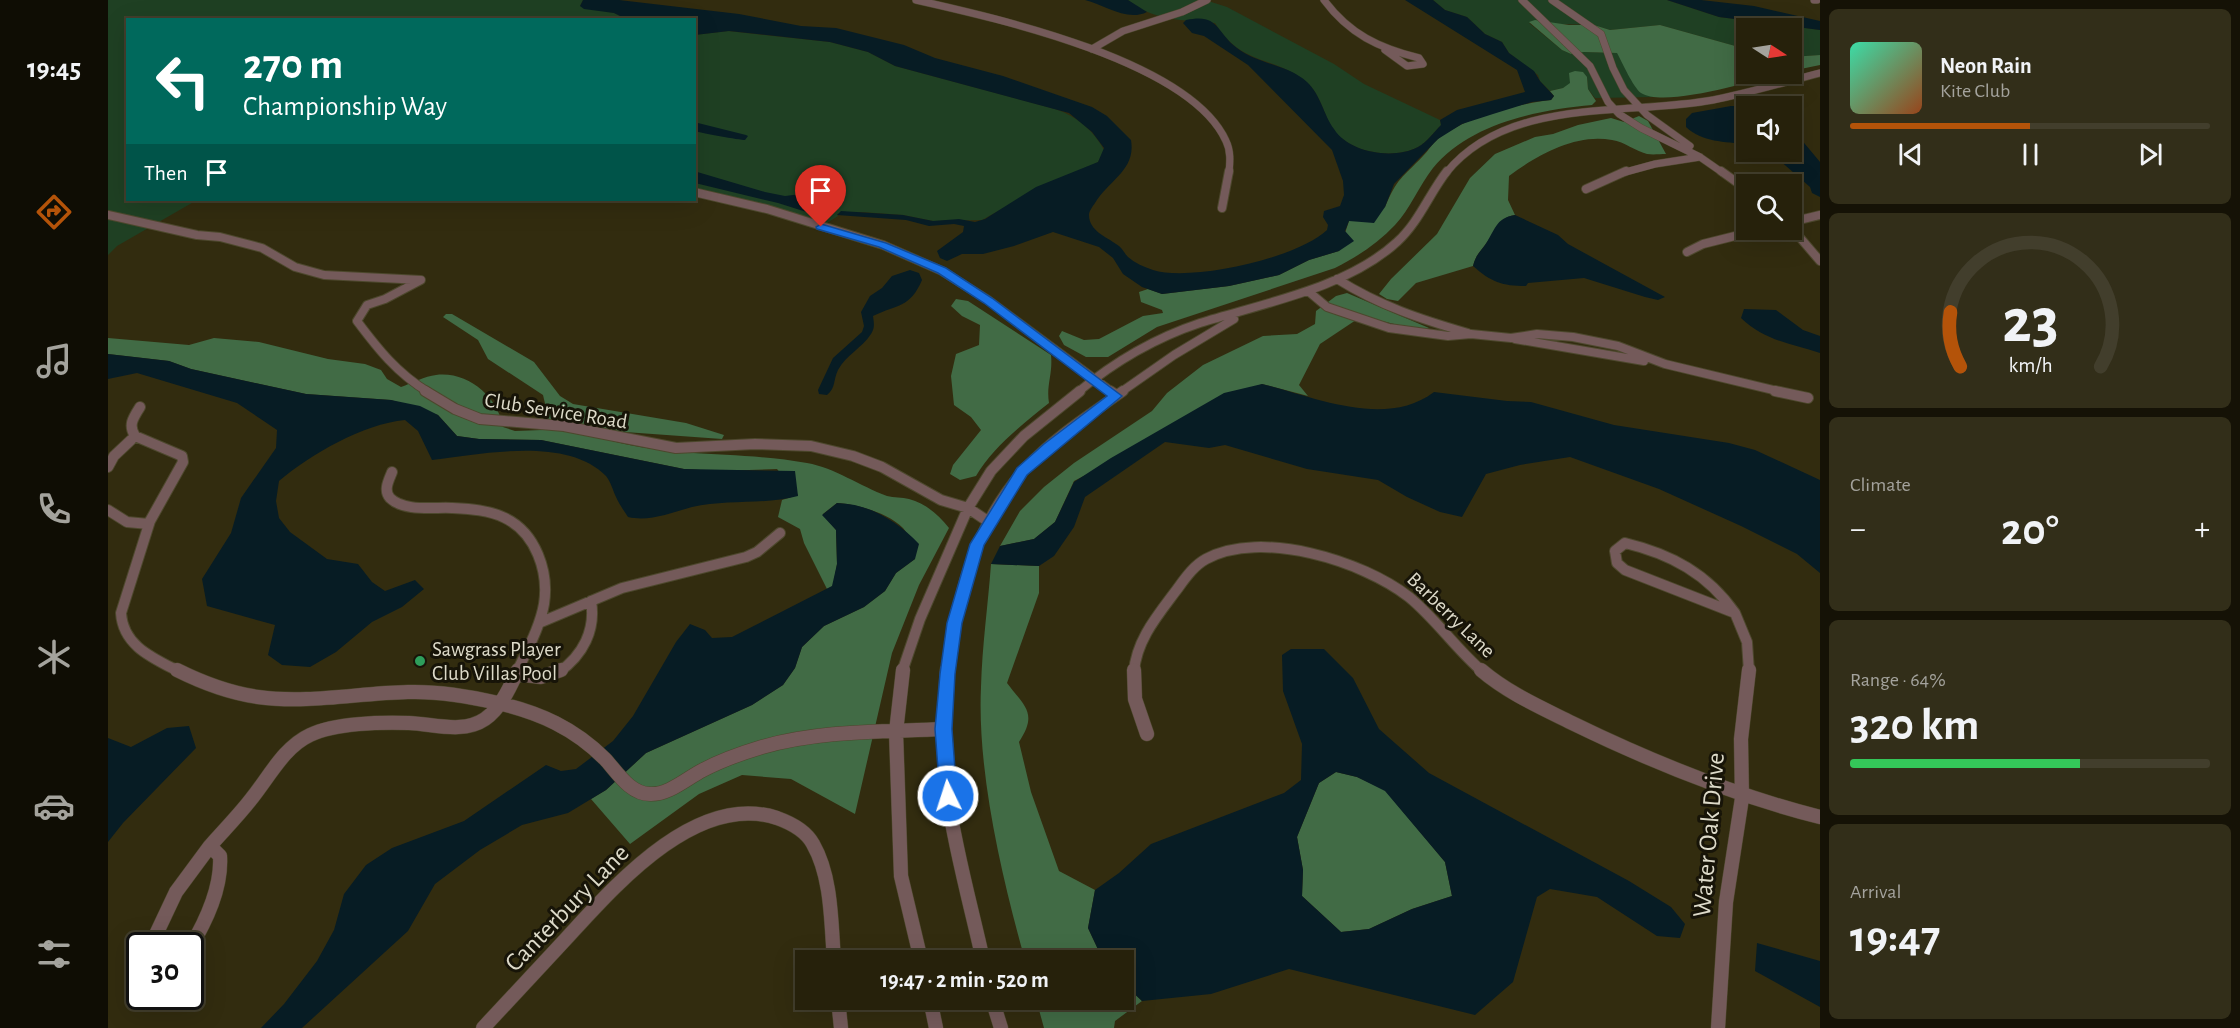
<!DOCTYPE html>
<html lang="en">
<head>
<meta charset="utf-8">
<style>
	body { margin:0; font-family:"Alegreya Sans",sans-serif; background:#322e19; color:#f1f3f6; height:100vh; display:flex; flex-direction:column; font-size:22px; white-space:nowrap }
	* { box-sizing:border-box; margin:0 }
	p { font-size:20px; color:#a4a39d }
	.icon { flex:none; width:33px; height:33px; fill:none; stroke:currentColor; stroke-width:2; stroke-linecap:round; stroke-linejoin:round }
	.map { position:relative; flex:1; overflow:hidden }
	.drawer { display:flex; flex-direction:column; gap:9px; padding:9px; background:#151206; width:420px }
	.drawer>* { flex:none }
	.hud { position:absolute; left:18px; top:18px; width:570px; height:183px; border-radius:0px; box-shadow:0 6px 24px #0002,0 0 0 2px #423e2c; background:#00695c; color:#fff; overflow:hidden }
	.needle { width:39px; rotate:102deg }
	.buttons { position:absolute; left:1628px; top:18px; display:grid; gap:12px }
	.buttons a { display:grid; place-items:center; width:66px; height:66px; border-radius:0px; background:#26210b; box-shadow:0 6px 24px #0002,0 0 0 2px #423e2c; font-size:30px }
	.speed { position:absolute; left:18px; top:932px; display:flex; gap:12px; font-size:30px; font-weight:700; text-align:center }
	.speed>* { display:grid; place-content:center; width:78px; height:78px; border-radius:50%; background:#26210b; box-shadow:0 6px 24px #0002,0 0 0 2px #423e2c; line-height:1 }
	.speed .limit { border:3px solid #111; border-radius:9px; background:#fff; color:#111 }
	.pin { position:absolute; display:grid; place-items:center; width:51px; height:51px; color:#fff; margin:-62px -26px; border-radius:50% 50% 50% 0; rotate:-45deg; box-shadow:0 0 6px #0007 }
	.pin .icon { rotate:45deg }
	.me { position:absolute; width:66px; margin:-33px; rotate:356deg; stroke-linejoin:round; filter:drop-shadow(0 0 4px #0008) }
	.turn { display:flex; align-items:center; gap:21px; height:126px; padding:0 18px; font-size:27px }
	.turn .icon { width:78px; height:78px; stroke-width:2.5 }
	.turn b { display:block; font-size:42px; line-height:51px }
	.then { display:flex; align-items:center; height:57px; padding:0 18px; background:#0003; gap:12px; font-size:22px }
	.big { font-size:45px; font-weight:700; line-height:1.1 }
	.drawer .card { flex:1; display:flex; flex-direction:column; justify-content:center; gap:9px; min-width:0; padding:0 21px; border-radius:9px; background:#322e19 }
	.drawer .dial { align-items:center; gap:0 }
	.dial svg { height:156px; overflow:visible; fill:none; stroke:#423e2c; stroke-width:7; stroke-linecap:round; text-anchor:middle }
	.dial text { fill:#f1f3f6; stroke:none }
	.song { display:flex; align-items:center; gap:18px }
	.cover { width:72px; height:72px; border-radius:9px; background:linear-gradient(135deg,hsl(160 70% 55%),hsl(20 70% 35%)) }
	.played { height:6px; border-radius:3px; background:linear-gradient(90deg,#b45309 50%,#423e2c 50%) }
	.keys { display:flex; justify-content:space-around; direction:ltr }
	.heat { display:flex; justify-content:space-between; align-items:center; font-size:33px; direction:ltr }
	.charge { height:9px; border-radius:4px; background:linear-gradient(90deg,#34c759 64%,#423e2c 0) }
	.trip { position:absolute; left:687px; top:950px; width:339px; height:60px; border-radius:0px; background:#26210b; box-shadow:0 6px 24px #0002,0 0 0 2px #423e2c; font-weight:700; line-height:60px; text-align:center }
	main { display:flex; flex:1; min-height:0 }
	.tabs { display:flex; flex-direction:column; width:108px; justify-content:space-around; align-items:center; background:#0f0d04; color:#a4a39d }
	.tabs .icon { width:42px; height:42px }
	.tabs .active { color:#b45309 }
	.tabs b { font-size:27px; color:#f1f3f6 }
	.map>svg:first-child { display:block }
</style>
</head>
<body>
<main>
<nav class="tabs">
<b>19:45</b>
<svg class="icon active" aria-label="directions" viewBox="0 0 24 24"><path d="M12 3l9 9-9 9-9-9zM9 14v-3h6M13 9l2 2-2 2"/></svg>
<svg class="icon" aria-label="music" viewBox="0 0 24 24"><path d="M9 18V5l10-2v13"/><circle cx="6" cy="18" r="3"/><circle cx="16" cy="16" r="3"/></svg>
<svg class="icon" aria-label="phone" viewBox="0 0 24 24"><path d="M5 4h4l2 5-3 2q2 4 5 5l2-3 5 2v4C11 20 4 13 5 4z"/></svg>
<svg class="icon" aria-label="climate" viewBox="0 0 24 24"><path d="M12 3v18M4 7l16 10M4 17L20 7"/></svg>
<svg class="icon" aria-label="car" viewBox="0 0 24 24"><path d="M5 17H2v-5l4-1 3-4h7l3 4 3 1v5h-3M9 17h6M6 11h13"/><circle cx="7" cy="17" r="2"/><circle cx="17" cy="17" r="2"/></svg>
<svg class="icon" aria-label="filters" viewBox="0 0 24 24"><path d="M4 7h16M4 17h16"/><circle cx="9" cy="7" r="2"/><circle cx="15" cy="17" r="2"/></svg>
</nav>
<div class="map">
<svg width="1712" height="1028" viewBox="0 0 1712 1028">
	<rect width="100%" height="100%" fill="#322c0f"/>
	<!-- green -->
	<path fill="#1f4023" d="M0 0H475L472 6 506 13 518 19 20 20V200H89L9 246 0 255Z
		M1020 0H1097L1119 7 1226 64 1256 84 1332 120 1333 125C1326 132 1319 142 1310 147 1286 160 1241 153 1225 129 1215 114 1213 94 1198 82 1166 55 1134 67 1107 23 1077 20 1044 21 1020 0Z
		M1325 0H1559L1611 17 1712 30V55L1683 57V28H1638V49L1552 25 1502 30 1486 25 1421 23 1454 50 1463 54 1476 52 1510 53 1532 92 1546 97 1487 98 1480 89 1479 77 1455 88 1442 91 1432 81 1430 75 1401 53 1394 42 1377 34 1359 17 1337 10Z
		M620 31 722 42 760 52 787 66 947 109C969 116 986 131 996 150L990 162 985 165 910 200 874 220 825 221 795 215 753 212 729 214 730 216 719 223 587 191 586 35Z"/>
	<!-- forest -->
	<path fill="#416b45" d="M1427 20 1461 25H1486L1502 30 1552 25 1638 49V74H1672C1645 81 1556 108 1533 93 1525 87 1514 62 1509 53L1476 52 1463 54 1454 50 1421 22Z
		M1712 55V65L1683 71V57Z
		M1467 71 1475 72 1479 77 1480 89 1488 101 1484 105C1430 110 1362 123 1325 168 1311 186 1302 209 1287 225 1270 243 1249 257 1227 268L1049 327 1000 357H978L956 345 951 336 954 331 976 340 991 339 1035 316 1055 313 1054 310 1033 302 1031 292 1040 289 1054 294 1121 286 1171 275 1201 260 1231 251 1241 221 1277 207C1289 178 1294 178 1315 156 1320 151 1324 144 1330 139 1357 117 1409 104 1443 100L1446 96 1442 91 1455 88 1462 83 1461 73Z
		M1531 116 1540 121 1558 154C1552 154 1545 155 1539 154 1527 151 1517 142 1504 140 1468 133 1429 155 1401 176L1400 200 1407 215C1390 217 1386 234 1377 245 1371 253 1368 255 1365 266L1308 283 1290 301 1279 299 1271 294 1283 279 1329 234 1362 178 1387 154 1427 137 1445 134 1470 125 1503 118 1516 122Z
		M1239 293 1321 328 1314 331 1254 316 1212 344 1191 385 1200 396 1154 384 966 481 947 522 926 539 892 546 912 511 936 487 966 463 1044 411 1059 393 1095 365 1155 336 1189 334 1207 324 1208 311 1228 296Z
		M848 299 860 301 943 355C945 374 938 385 941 403 916 423 884 448 868 476L852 480 842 474 845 465 873 430 863 417 846 405 843 376 848 354 871 345 872 325 854 316 843 306Z
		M338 314H344L426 362 452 396 465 404 578 423 616 435 614 439 503 431 504 441C568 458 634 451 699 463 727 468 752 486 779 496 786 498 794 497 801 499 818 504 830 514 841 528L811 585 784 653 747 814 683 779 634 775 591 794 522 844 483 799 498 790 538 753 644 705 675 685 687 668 694 647 716 626 756 607 777 591 788 573 807 559C804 550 801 534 795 528 780 513 749 504 729 503L715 514 728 530 729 564 725 586 719 589 696 543 692 529 670 517 674 500 690 495 669 469 610 471 576 469 433 440 371 439 349 436 330 415 283 400 198 394 83 369 61 361 0 354V338L81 345 106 338 151 342 220 359 257 364 273 370 279 379 293 387C304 383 317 376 328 375 360 371 390 397 395 427L407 431 434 430 439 412 435 395 380 359 370 340 335 317Z
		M883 564 931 566V593L899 683C917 707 930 713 911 742L923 792 951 871 987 890 980 928 995 960H917C894 878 869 772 873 687 874 646 880 605 883 564Z
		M1228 772 1249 777 1277 790 1337 862 1344 896 1304 909 1261 929 1233 932 1194 896 1195 870 1189 837 1211 783Z
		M1016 984 1034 1001 1007 1021 1006 1028H936L928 999H1016Z"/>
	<!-- water -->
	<path fill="#071c24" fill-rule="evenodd" d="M475 0H511L631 14 693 26 728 28 796 45 827 58 895 76 984 107 999 116 1023 140C1028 170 1002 179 987 203 985 206 981 211 981 215 981 231 999 237 1008 244 1014 247 1016 253 1020 257 1027 263 1036 267 1045 270 1083 282 1190 258 1219 230L1220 225 1215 217 1216 211 1232 206 1236 195 1235 181 1224 150 1140 65 1096 36 1084 33 1075 23 1078 20C1111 13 1107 31 1129 48 1149 64 1179 64 1199 82 1213 95 1215 114 1226 129 1241 153 1286 160 1310 147 1319 142 1326 132 1333 125L1332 120 1349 110 1417 92 1409 70 1297 0H1325L1337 10 1359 17 1377 34 1394 42 1401 53 1426 71 1432 81 1446 96 1443 100 1424 102 1385 114 1354 124 1330 139 1286 184 1277 207 1266 223 1241 221 1237 231 1246 241 1231 251 1201 260 1171 275 1121 286 1054 294 1034 287 1015 274 1005 258 991 247 945 232 906 246 875 254H854L839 261 832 258 829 251 855 232 856 226 846 224 821 226 798 220 729 215 733 211 795 215 825 221 851 219 867 222 877 219 928 187 990 162 996 148 984 132 961 113 787 66 760 52 722 42 621 31 587 35 586 20 518 19 506 13 476 9 472 6Z
		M977 0H1020L1039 12C1019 22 997 5 977 0Z
		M1559 0H1593L1646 6 1712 21V30L1611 17Z
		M1623 106H1645H1638V144C1617 142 1594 142 1578 127V119L1584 113Z
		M586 122 638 135 640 136 637 140C632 140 592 133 587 131Z
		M1683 133 1692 138 1712 162V197L1704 193 1702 187 1662 152H1683Z
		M586 171 657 192 677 196 701 193 713 181 722 182 726 188 715 207V213L708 215 670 203 587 183Z
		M1407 215 1450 235 1460 244 1491 261 1557 297 1550 300 1537 297 1476 278 1420 283 1418 286C1394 286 1383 282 1365 266 1368 255 1371 253 1377 245 1387 231 1387 218 1407 215Z
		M802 270 811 273 814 280C802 308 790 304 765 316 766 323 767 328 763 334 754 348 738 355 730 370 725 380 728 388 719 395L711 394 710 390 725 358 754 332 756 326 753 312 762 296 774 288 784 276Z
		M1636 309 1668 310 1695 330 1712 336V353C1682 343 1657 341 1633 318Z
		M0 354 61 361 83 369 198 394 283 400 312 406 330 415 349 436 371 439 433 440 576 469 687 471 690 496C656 505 619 499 584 507 563 513 541 522 520 517 516 511 511 504 508 497 505 491 503 482 498 476 459 436 374 454 324 460L310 431 297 420C255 424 203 454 171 481L168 501 171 518 182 532 219 559 250 564 264 582 277 591 307 580 316 589 294 607 264 622 228 652 202 667 174 665 160 655 167 625 99 606 94 579 123 533 133 498 168 448 169 430 129 403 29 373 0 379Z
		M1154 384C1207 397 1277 429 1326 392L1399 401 1423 402 1506 425 1621 443 1647 450 1712 480V573L1689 554 1633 526 1551 489 1462 457 1412 465 1378 474 1354 517 1332 512 1299 497 1270 480 1199 469 1117 445 1101 448 1057 442 977 497 966 527 946 556 931 566 883 564 892 546 926 539 947 522 966 482 1003 458 1116 393Z
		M729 503C762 504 789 521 811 544L807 559 788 573 777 591 756 607 716 626 694 647 687 668 675 685 644 705 538 753 498 790 460 813 414 825 372 850 327 884 300 931 194 1028H153L176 1004 209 961 226 930 236 894 258 865 284 848 356 821 438 765 453 771 468 769 505 741 525 716 568 642 582 624 597 630 604 638 624 637 724 586 729 564 728 530 714 515Z
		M1183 649H1216L1245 678 1271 729 1321 773 1521 881 1563 907 1577 924 1572 938 1549 936 1489 897 1442 889 1429 897 1405 982 1367 1015 1181 969 1103 994 1034 1001 1016 984V960H995L980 928 987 890 1011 873 1043 844 1176 793 1193 780 1194 744 1175 691 1174 655ZM1228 772 1249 777 1277 791 1337 862 1344 896 1304 909 1261 929 1233 932 1194 896 1195 870 1189 837 1211 783Z
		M81 726 88 748 15 823 0 842V738L23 747 59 728Z
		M1649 943 1712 961V1007L1647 971Z"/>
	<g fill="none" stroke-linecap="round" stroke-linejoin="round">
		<!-- minor-far3 casing -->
		<g stroke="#4d482d" stroke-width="8">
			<path id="minor-far3" d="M808 0C888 18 1082 61 1118 141 1123 151 1122 162 1121 173
				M1216 0C1241 34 1271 48 1311 58L1315 64 1299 66 1277 50
				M1414 0 1482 66 1500 102 1511 114 1533 128 1592 157 1615 173
				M1444 0 1493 34 1505 68 1516 90 1539 115 1582 146
				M1706 0H1709
				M984 49 1015 31 1074 12 1099 0
				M1338 173C1400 96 1519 116 1605 100 1641 93 1677 82 1712 73
				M1514 173 1547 164 1592 157"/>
		</g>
		<!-- minor-far2 casing -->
		<g stroke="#4d482d" stroke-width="10">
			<path id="minor-far2" d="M1613 171 1638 189
				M1478 189 1518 171
				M586 192 659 209 775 245 834 271 880 300 1004 392
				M1114 208 1121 171
				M0 215 89 235 112 237 154 248 187 267 216 275 313 280 277 299 259 305 249 321C270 349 289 373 320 392
				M1683 222 1712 215
				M1683 227 1712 261
				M1579 252 1595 244 1651 230
				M1229 279C1272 306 1312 319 1360 333
				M1200 291 1219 307 1281 328 1340 336 1363 334 1403 338 1429 334 1465 337 1510 346 1557 364 1674 392
				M1407 339 1536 361
				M970 392C1006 362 1047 338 1092 323 1156 303 1239 288 1289 242 1311 222 1321 194 1339 171
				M1013 392 1066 355 1126 319"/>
		</g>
		<!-- minor-far1 casing -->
		<g stroke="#4d482d" stroke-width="12">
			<path id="minor-far1" d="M317 391 347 409 372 419 456 426 568 448 647 444 703 446 745 456 774 467 833 500 860 508 881 522
				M1002 391 1008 395
				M1667 391 1700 398
				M32 407C25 418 20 425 27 436L74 456 75 462 42 521 13 613C15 646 45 658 72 672
				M0 467 6 456 23 440
				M284 472C281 480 275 490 282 498 296 512 326 507 344 508 362 509 381 510 397 518 428 533 441 572 436 604 432 627 419 650 409 672
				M0 510 19 522 41 524
				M1517 543C1563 554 1600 574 1627 613L1517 570 1509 563 1507 551Z
				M1627 613 1639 642 1641 672
				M431 623 514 588 638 557 649 552 672 533
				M451 672C475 655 488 630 483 601
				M794 672 812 619 860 508 883 471 916 436 972 391
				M839 672C847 600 868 521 919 467 946 437 983 414 1015 391
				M1026 672C1028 641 1049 616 1067 592 1076 580 1085 566 1098 559 1153 529 1255 561 1301 597 1328 619 1348 649 1375 672"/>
		</g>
		<!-- minor casing -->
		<g stroke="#4d482d" stroke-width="15">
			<path id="minor" d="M69 670C95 683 122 693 150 697 200 704 250 693 300 692 331 691 360 696 390 703 432 713 466 728 497 759 509 772 522 794 542 794 561 795 579 778 595 770 614 760 634 753 654 747 713 730 775 732 835 729
				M795 670 788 732 793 876 813 960
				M839 670C836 713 835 756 840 799 848 853 863 906 875 960
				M1026 670 1027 699 1039 734
				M1373 670C1400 693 1432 707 1464 723 1544 762 1625 795 1712 817
				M408 674 433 677 453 670
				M102 846C116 830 131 815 144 798 161 777 176 747 202 735 227 723 273 722 301 723 326 724 355 734 377 719 393 708 402 687 410 670
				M43 945 68 892 102 846 112 856C114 888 98 921 82 948
				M730 999 733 1028
				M822 999 828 1028
				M884 999 893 1028
				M375 1028C402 999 429 970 456 941 504 889 587 791 669 818 683 823 698 831 705 844 724 877 723 923 726 960
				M1610 1028 1618 902 1634 798 1633 739 1641 670"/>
		</g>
		<!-- minor-far3 -->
		<use href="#minor-far3" stroke="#745a5a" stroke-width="7"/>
		<!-- minor-far2 -->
		<use href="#minor-far2" stroke="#745a5a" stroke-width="8"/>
		<!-- minor-far1 -->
		<use href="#minor-far1" stroke="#745a5a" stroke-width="10"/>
		<!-- minor -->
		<use href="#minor" stroke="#745a5a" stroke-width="14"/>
	</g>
	<!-- route -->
	<path fill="#1a73e8" stroke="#114b97" stroke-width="1.5" d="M713 224 778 243 838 268 884 298 1014 396 919 475 876 545 854 623 847 674 844 729 849 796 846 802 840 804 834 802 832 796 827 729 832 674 839 623 862 544 909 468 936 444 999 396 876 303 830 273 771 247 709 229 708 227Z"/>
	<!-- markers -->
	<circle fill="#2e9e5b" stroke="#171408" stroke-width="2" cx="312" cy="661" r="6"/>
	<g text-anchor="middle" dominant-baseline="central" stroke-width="6" stroke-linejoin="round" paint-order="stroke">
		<!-- street labels -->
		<g font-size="21" fill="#dddac9" stroke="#171408">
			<text transform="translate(448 411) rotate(9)">Club Service Road</text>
			<text transform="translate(1343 615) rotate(44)">Barberry Lane</text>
		</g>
		<!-- poi labels -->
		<g font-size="21" fill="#dddac9" stroke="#171408" text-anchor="start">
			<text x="324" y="649">Sawgrass Player<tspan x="324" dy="24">Club Villas Pool</tspan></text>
		</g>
		<!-- near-street labels -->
		<g font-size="26" fill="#dddac9" stroke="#171408">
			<text transform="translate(1601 835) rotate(-85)">Water Oak Drive</text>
			<text transform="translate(459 908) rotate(-46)">Canterbury Lane</text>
		</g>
	</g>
</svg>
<div class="buttons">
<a><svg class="needle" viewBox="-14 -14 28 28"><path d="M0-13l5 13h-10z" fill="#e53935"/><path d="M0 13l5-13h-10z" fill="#a4a39d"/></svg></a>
<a><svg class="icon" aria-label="sound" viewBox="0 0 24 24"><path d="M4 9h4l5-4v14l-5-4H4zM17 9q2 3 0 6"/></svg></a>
<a><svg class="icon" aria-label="search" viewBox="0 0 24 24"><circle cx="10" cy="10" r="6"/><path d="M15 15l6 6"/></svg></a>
</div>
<div class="speed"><div class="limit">30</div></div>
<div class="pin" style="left:713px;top:227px;background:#d93025"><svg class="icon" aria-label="arrive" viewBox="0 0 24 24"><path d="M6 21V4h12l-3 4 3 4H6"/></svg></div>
<svg class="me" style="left:840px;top:796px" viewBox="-20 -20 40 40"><circle r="17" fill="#1a73e8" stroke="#fff" stroke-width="3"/><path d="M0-11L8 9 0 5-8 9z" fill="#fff"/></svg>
<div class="trip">19:47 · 2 min · 520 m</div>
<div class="hud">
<div class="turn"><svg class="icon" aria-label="left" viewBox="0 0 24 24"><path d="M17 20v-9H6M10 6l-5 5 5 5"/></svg><div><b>270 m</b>Championship Way</div></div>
<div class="then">Then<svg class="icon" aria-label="arrive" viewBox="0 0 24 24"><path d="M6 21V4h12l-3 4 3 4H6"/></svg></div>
</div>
</div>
<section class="drawer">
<div class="card">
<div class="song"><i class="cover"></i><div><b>Neon Rain</b><p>Kite Club</p></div></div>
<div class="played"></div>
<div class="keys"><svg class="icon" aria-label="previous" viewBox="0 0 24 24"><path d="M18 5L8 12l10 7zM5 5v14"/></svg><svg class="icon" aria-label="pause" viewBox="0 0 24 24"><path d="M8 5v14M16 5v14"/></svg><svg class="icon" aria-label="next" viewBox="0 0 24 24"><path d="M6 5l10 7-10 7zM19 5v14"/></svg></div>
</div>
<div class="card dial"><svg viewBox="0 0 100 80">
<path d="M14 69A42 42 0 1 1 86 69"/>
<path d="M14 69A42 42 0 0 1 9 41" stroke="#b45309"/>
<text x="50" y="56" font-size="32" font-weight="700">23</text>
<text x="50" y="72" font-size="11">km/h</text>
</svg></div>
<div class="card"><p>Climate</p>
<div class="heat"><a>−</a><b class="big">20°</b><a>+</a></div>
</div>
<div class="card"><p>Range · 64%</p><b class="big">320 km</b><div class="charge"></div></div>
<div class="card"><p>Arrival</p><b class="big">19:47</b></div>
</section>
</main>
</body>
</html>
